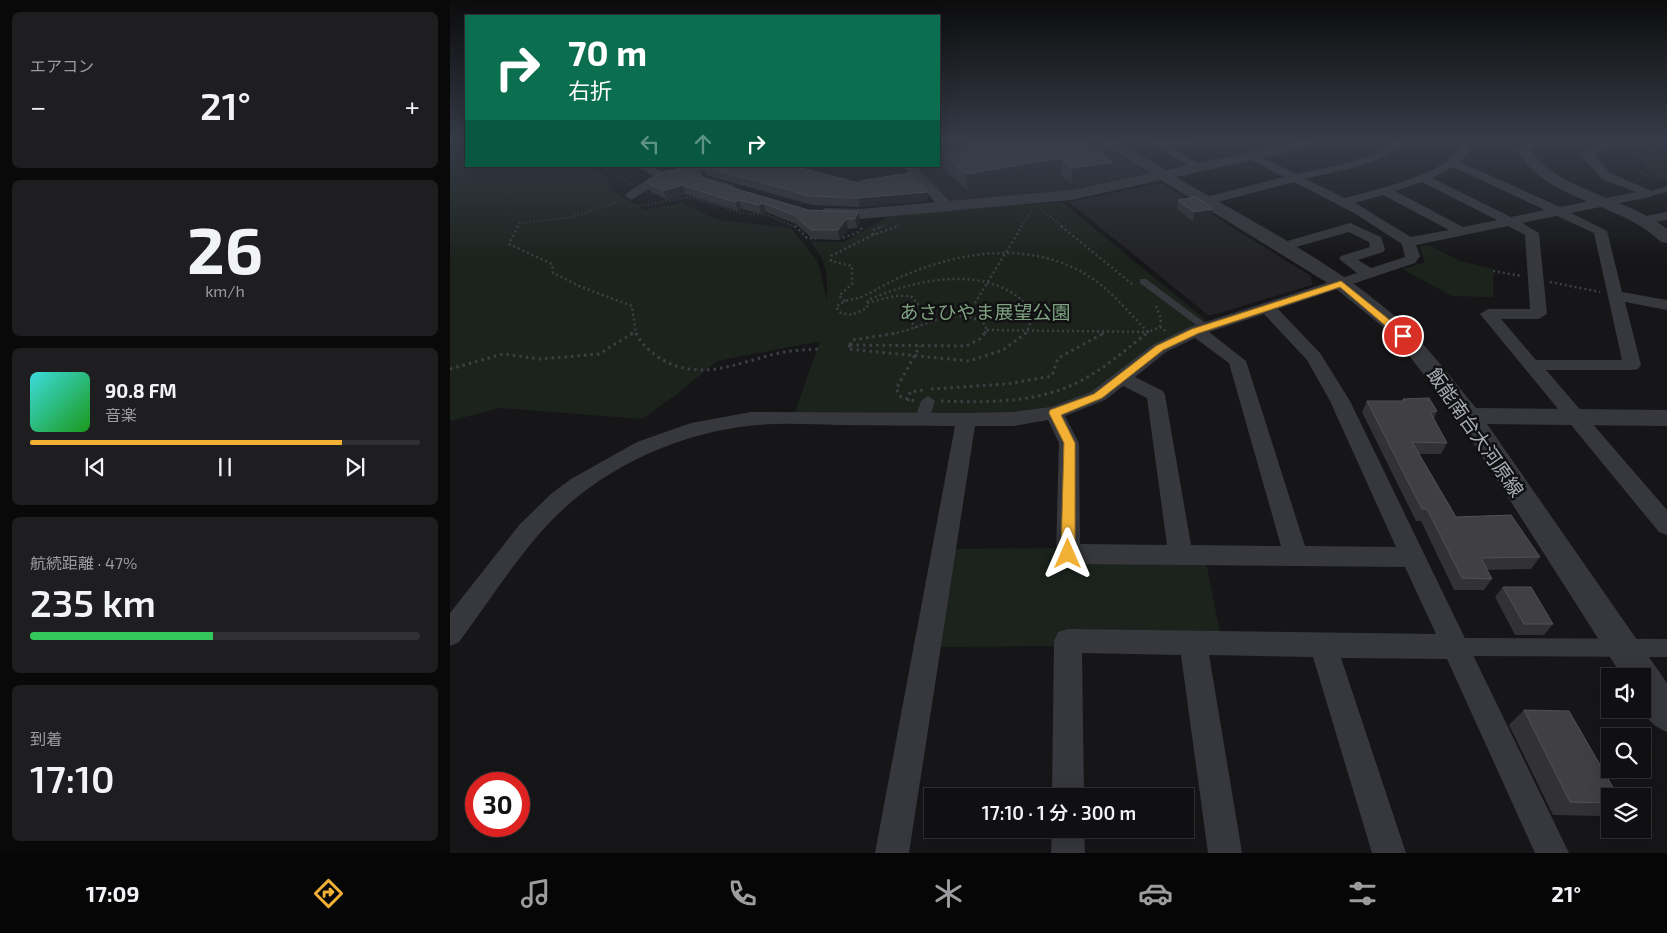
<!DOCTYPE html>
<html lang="ja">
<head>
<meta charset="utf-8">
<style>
	body { margin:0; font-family:"Exo 2","Noto Sans JP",sans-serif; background:#1e1e20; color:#f1f3f6; height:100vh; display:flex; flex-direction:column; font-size:19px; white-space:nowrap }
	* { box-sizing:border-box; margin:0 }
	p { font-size:16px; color:#9c9d9f }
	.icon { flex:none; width:28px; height:28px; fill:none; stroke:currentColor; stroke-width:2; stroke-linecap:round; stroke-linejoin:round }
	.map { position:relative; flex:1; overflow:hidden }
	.panel { display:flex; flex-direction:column; gap:12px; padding:12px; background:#09090a; width:450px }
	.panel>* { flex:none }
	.banner { position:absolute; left:15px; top:15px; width:475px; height:152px; border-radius:0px; box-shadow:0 5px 20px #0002,0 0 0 1px #303032; background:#0b6e4f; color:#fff; overflow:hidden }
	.controls { position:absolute; left:1151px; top:668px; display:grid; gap:10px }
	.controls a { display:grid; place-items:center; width:50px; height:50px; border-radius:0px; background:#101012; box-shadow:0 5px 20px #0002,0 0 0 1px #303032; font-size:25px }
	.speed { position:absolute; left:15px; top:772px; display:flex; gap:10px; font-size:25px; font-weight:700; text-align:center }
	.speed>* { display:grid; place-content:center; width:65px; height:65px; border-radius:50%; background:#101012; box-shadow:0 5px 20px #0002,0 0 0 1px #303032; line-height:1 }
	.speed .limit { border:8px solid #d22; background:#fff; color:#111 }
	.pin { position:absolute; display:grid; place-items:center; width:42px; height:42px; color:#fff; margin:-21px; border:2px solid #fff; border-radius:50%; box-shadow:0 1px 5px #0007 }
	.me { position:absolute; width:55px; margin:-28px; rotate:0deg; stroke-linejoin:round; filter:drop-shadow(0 0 4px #0008) }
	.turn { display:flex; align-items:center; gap:18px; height:105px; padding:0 20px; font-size:22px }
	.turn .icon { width:65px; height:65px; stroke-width:2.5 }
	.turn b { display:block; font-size:35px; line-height:42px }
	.lanes { display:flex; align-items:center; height:48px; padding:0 20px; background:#0003; justify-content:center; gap:25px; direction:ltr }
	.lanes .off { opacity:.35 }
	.big { font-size:38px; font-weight:600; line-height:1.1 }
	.panel .widget { flex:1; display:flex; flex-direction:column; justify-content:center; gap:8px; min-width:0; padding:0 18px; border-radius:8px; background:#1e1e20 }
	.panel .dial { align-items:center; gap:0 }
	.dial b { font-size:65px; line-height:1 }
	.song { display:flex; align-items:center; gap:15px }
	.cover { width:60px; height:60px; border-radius:8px; background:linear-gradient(135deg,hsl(180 70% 55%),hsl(120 70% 35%)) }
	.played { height:5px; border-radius:2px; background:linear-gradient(90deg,#f2b134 80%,#303032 80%) }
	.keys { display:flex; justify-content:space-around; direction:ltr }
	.heat { display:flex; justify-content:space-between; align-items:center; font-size:28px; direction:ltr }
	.charge { height:8px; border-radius:4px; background:linear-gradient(90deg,#34c759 47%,#303032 0) }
	.trip { position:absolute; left:474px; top:788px; width:270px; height:50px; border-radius:0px; background:#101012; box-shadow:0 5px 20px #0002,0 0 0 1px #303032; font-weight:600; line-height:50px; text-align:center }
	.tabs { display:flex; height:80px; justify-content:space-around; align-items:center; background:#060607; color:#9c9d9f }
	.tabs .icon { width:35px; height:35px }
	.tabs .active { color:#f2b134 }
	.tabs b { font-size:22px; color:#f1f3f6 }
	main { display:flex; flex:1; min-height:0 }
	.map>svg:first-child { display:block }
</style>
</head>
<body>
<main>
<section class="panel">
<div class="widget"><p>エアコン</p>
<div class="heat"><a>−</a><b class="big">21°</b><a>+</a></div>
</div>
<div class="widget dial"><b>26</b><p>km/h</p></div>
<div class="widget">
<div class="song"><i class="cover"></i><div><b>90.8 FM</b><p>音楽</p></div></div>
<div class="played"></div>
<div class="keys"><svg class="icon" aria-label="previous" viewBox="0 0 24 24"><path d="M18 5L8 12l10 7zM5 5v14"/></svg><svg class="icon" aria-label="pause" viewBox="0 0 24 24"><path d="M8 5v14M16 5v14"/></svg><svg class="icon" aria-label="next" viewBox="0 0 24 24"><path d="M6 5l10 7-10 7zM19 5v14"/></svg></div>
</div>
<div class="widget"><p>航続距離 · 47%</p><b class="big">235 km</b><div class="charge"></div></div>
<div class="widget"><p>到着</p><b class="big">17:10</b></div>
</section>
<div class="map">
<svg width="1217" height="853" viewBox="0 0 1217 853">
	<rect width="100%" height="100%" fill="#161618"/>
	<!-- built -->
	<path fill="#222225" d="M489 142H647L700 174 598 196 500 203 467 166H489Z
		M704 184H713L861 276 862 285 759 316 619 202Z"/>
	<!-- green -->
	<path fill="#1c231d" d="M0 142H16V166H138L155 175 161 190 195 210 232 203 269 220 341 228 368 262 377 301C378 276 377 260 360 242H394L441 215 612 202 757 321 718 339 648 390 607 407 565 414 344 415 370 341 267 361 227 394 192 419 50 408 0 421Z
		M1207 142H1217V183L1198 173 1189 157Z
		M978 245 1010 261 1043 269V297L1002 296 952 269 975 262 970 247Z
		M606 548 607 563 756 562 770 633 606 634V646L486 647 500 549Z"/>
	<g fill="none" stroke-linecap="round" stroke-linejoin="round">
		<!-- path-far2 -->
		<path stroke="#3d3f44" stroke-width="2" stroke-dasharray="1 2.5" stroke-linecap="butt" d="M1199 142 1184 155V163L1192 172 1207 181
			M1210 142 1217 143
			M150 166 181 183
			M188 206 240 197 292 213 317 215 346 227
			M592 210 613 227
			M68 227 70 223 121 217 171 201
			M430 227 433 226
			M445 227 451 225
			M571 227 582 210"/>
		<!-- path-far1 -->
		<path stroke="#3d3f44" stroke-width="2.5" stroke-dasharray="2 3" stroke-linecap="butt" d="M68 226 59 244 102 264 103 273 129 286 182 306 186 334
			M345 226 357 238 366 239
			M611 226 682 284
			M423 235V230L433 226
			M388 239 407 233 413 227
			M1043 271 1072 276
			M1100 282 1150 292
			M395 301 389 296 402 284V266L381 261V256L423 235 449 226
			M417 303 445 296H461L468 304 459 312 458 318 466 328
			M706 306 711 319 710 327
			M517 316 572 226
			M537 330 698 332 695 334
			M181 334 184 332
			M442 334C473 328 502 306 533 322L537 330 534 334
			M575 334C583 322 583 310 572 300 531 265 463 280 418 300L417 308 402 315 391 313 386 307C394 299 404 300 414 296 424 291 434 285 444 280 504 252 578 239 637 275 660 289 679 313 698 332L710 327 716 331
			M652 334 654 333"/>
		<!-- path -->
		<path stroke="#3d3f44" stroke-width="3" stroke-dasharray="2.5 4" stroke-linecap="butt" d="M186 333C191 344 202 354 213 360 253 382 289 362 329 353 342 350 355 350 368 349
			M400 345 516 346 530 339 535 333
			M400 345 398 349 519 361 553 350 576 333
			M400 345 402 340 448 333
			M0 369 53 354 90 359 149 354 183 333
			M481 389 557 384 602 376 608 358 654 333
			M458 401 460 392 473 390
			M464 401 451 397 446 389 470 346
			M491 401C543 403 596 403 641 375 661 363 679 347 697 333"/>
		<!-- service -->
		<path fill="#37383d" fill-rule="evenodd" d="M690 279H696L759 326V330H753L690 283Z"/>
		<!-- pedestrian -->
		<path fill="#37383d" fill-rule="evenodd" d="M1217 186V192L1200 196 1195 193Z
			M478 396 485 401 479 419 472 424 467 422 465 419 471 401Z
			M1006 638 1217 639V657L1006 656 999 654 996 647 999 640Z"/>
		<!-- minor -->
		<path fill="#37383d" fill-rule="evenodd" d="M697 142H744L743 144 722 148 756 168 754 170H746Z
			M943 142H953C936 165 884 171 856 179L895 198C925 190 977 178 1001 158 1007 154 1008 148 1010 142H1020L1018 152 1010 162 1110 207 1186 192 1152 179 1131 155 1152 142H1164L1144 156 1160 173 1206 193 1200 197 1121 213 1157 231 1172 292 1217 300V310L1175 302 1191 365 1188 369 1182 370H1096L1217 510V535L1209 532 1030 314 1038 309H1080L1075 235 1058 226 966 245 970 256 965 263 828 309 870 353 900 401 1119 853H1085L997 659 891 658 956 853H922L863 657 759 655 792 853H758L731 655 632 653 634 796H602L604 641 608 632 618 629 986 634 955 567 618 564 609 561 606 554 609 443 598 420 563 426H525L459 853H425L505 426C466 426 427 425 388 425 355 424 322 422 290 427 220 437 150 470 100 522 66 558 39 602 9 642L0 646V613L70 524 101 494 121 479 187 442 241 423 301 412 516 413 563 412 601 407 641 392 704 344 740 327 907 273 889 259 891 256 920 247 919 242 899 232 832 251 825 247 827 244 900 223 931 237 935 249 933 252 908 260 921 268 955 257 952 244 904 213 844 182 756 205 750 201 752 198 834 177 799 159V155H807L846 174C872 168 926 161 943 142ZM1003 167 1095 210 1061 217 982 178ZM972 182 1047 220 1013 227 945 191ZM933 195 999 230 961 237 905 203ZM1107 216 1144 233 1172 360H1086L1051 319H1089L1097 314 1089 233 1072 223ZM814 314 857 360 880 401 946 547 855 546 796 361 759 332ZM745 338 779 363 831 546 741 545 715 395 713 391 685 377 716 352ZM673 386 697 398 717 545 630 544 629 443 615 416 655 400Z
			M186 166H201L213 172 245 166H272L266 169 215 179 181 200 175 196 177 193 203 176Z
			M453 166H466L501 203 502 206 501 209H491L465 179 435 185 429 181 431 178 459 173Z
			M1217 212V220L1195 224 1188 220 1190 217Z
			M602 829H634L635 853H601Z"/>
		<!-- tertiary -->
		<path fill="#37383d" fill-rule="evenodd" d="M653 142H668L716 170 848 142H871L865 146 726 177C799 220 885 263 948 319 977 345 1001 378 1026 408L1217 410V426L1037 424 1217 683V732C1189 721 1192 702 1192 676H1172L1010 422 958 354 933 327 884 287 711 180 622 200 410 219 375 218 367 213 375 208 410 209 622 190 701 173 654 145Z
			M1073 142H1085L1082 152C1106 189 1181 199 1217 229V243L1211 242C1171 202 1098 202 1068 152Z
			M232 166H246L253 176 283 185 286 188 278 193 243 182Z"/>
	</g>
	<!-- wall -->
	<path fill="#323236" d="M511 142H648V150L662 162V178L622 185 611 174 518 191 496 170 494 154 512 151Z
		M253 166 409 183 477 192 478 201 410 207 362 205 256 175Z
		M239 175 358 210 408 212 410 221 407 228 398 229 390 240 363 239 346 224 316 212 311 214 292 209 288 211 236 194 217 200 200 191 196 182Z
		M728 200 761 218 743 222 727 209Z
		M953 399 987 411 984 419 997 443 991 454H969L1006 517 1090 557 1081 569 1037 570 1042 579 1034 590H1004L971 521H966L912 412 917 401H952Z
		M1053 587 1103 624 1094 635H1065L1045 597Z
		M1074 710 1160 796V810L1152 816 1103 815 1059 725Z"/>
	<!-- shaded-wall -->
	<path fill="#212124" d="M643 142H648V157L638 143Z
		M611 158V174L518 191 516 174Z
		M662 162V178L622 185V168Z
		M232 185 236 194 217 200 213 191Z
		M477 192 478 201 410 207 408 198Z
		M289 200 292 209 288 211 285 202Z
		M313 203 316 212 311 214 309 205Z
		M763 209 761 218 743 222 744 212Z
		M408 212 410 221 407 228 405 219Z
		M396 219 398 229 390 240 388 230Z"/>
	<!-- building -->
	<path fill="#3f3f44" stroke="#4f5156" d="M513 142H645L638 143 662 162 622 168 611 158 516 174 494 154 522 149Z
		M253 166H343L409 183 410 181 459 173 468 184H471L477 192 408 198 360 196Z
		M234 168 239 175 358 210 408 212 405 219H396L388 230H361L344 215 313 203 309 205 289 200 285 202 232 185 213 191 196 182 212 172Z
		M746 197 763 209 744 212 728 200Z
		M979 398 987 411 980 412 997 443 962 442 1006 517 1061 515 1090 557 1031 558 1042 579 1012 578 977 509H972L917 401H955L953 399Z
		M1053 587H1081L1103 624H1074Z
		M1074 710 1119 711 1168 796H1160V803L1120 802Z"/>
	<!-- sky -->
	<linearGradient id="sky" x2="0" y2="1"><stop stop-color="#0c0c0d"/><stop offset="0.54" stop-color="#363c48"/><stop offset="1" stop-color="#363c48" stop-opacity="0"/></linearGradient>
	<rect width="1217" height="261" fill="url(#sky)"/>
	<!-- route -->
	<path fill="#f2b134" stroke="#9d7322" d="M891 281 957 334V338H950L890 287 749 333 713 350 652 398 611 415 625 443V554L623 558H614L611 554 614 443 599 413 600 410 644 394 706 346 742 329Z"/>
	<g text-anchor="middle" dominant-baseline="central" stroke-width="5" stroke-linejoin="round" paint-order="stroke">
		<!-- park labels -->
		<g font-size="19" fill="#7fa381" stroke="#111113">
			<text x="535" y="311">あさひやま展望公園</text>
		</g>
		<!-- street labels -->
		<g font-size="19" fill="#a8adb8" stroke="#111113">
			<text transform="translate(1026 432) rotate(55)">飯能南台大河原線</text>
		</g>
	</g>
</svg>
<div class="controls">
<a><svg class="icon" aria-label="sound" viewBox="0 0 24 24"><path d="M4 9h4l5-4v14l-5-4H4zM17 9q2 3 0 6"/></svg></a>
<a><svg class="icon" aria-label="search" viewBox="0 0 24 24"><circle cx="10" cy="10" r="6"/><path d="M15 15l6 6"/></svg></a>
<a><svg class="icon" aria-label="layers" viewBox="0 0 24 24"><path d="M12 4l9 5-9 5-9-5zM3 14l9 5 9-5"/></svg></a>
</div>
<div class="speed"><div class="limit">30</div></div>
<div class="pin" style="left:953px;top:336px;background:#d93025"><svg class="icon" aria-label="arrive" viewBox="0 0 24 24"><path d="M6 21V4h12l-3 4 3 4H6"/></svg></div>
<svg class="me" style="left:618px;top:554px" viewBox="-20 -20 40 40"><path d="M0-17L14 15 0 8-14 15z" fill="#f2b134" stroke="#fff" stroke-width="4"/></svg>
<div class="trip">17:10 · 1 分 · 300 m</div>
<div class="banner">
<div class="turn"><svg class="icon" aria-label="right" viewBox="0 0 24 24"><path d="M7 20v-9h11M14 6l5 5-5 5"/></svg><div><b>70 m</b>右折</div></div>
<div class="lanes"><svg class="icon off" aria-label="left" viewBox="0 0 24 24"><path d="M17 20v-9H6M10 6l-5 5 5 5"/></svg><svg class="icon off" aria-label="ahead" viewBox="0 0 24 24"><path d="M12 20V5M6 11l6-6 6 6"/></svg><svg class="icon" aria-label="right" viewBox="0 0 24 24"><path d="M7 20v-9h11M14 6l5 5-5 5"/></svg></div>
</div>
</div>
</main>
<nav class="tabs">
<b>17:09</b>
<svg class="icon active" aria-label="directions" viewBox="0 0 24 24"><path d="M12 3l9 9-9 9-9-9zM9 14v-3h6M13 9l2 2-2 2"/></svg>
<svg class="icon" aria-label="music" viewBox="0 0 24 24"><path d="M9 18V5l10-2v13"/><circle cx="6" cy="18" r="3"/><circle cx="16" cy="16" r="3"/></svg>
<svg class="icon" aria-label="phone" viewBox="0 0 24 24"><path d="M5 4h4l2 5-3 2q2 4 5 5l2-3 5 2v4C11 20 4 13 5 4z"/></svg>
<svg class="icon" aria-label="climate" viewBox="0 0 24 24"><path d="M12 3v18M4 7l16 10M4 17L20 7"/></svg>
<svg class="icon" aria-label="car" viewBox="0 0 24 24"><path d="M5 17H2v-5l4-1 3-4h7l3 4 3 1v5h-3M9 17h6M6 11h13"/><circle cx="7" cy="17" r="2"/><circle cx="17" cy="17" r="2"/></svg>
<svg class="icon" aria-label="filters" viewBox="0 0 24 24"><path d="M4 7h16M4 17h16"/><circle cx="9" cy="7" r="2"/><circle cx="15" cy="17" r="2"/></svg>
<b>21°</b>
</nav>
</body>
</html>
